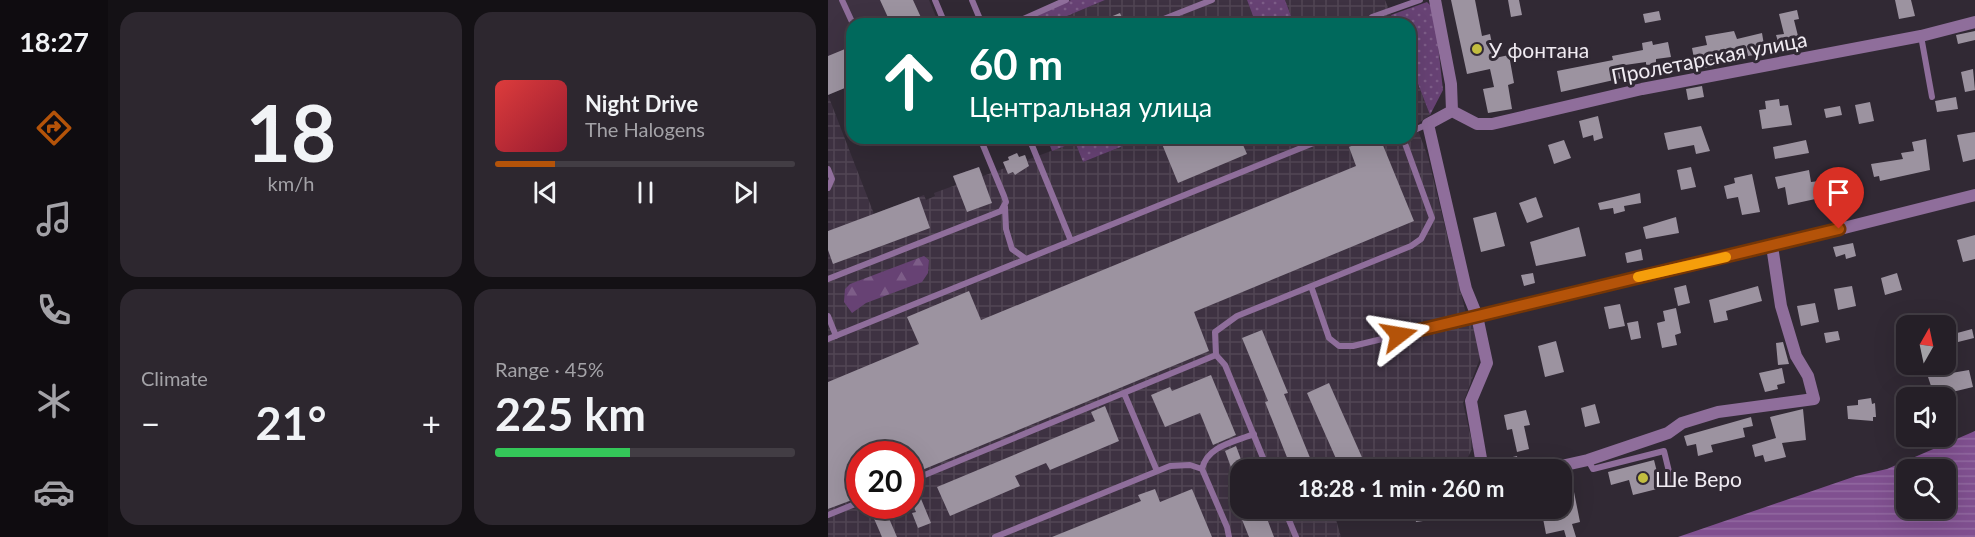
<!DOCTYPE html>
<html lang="en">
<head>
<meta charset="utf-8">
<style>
	body { margin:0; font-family:Lato,sans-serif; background:#2d272f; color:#f1f3f6; height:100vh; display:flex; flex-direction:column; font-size:22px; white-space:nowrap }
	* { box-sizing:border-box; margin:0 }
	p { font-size:20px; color:#a3a2a7 }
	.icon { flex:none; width:33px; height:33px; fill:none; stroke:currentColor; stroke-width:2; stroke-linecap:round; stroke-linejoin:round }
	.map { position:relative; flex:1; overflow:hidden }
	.drawer { display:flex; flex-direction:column; gap:12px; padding:12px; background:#141115; width:720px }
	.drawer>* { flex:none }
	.banner { position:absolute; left:18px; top:18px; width:570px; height:126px; border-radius:18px; box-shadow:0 6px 24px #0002,0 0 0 2px #423d44; background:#00695c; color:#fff; overflow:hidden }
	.needle { width:39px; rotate:9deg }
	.controls { position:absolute; left:1068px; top:315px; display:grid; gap:12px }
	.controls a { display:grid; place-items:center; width:60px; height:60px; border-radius:12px; background:#251f27; box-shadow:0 6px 24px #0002,0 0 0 2px #423d44; font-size:30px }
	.speed { position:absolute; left:18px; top:441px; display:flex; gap:12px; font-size:30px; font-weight:700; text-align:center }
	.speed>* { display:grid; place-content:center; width:78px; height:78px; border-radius:50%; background:#251f27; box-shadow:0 6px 24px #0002,0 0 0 2px #423d44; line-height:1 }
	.speed .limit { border:9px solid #d22; background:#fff; color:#111 }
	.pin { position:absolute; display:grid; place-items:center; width:51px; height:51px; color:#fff; margin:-62px -26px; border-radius:50% 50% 50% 0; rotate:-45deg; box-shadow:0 0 6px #0007 }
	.pin .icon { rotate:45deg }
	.me { position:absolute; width:66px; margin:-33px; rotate:76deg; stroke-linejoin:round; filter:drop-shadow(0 0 4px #0008) }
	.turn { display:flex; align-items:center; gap:21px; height:126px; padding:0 24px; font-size:27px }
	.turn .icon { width:78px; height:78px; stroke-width:2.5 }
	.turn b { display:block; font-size:42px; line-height:51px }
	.big { font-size:45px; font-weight:700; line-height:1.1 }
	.drawer .widget { flex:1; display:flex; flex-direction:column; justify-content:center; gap:9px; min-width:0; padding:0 21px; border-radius:18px; background:#2d272f }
	.drawer .dial { align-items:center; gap:0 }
	.dial b { font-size:78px; line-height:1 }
	.song { display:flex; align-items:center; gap:18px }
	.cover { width:72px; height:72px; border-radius:9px; background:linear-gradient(135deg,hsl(0 70% 55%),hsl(350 70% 35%)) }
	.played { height:6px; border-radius:3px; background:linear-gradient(90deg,#b45309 20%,#423d44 20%) }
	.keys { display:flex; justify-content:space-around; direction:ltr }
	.heat { display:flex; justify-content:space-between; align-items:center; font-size:33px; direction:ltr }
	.charge { height:9px; border-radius:4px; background:linear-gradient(90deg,#34c759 45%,#423d44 0) }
	.drawer .tiles { flex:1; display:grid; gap:12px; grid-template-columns:repeat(2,1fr) }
	.trip { position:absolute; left:402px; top:459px; width:342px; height:60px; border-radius:18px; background:#251f27; box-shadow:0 6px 24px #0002,0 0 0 2px #423d44; font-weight:700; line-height:60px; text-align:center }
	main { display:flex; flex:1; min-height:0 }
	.menu { display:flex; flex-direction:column; width:108px; justify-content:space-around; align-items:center; background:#0f0c10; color:#a3a2a7 }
	.menu .icon { width:42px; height:42px }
	.menu .current { color:#b45309 }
	.menu b { font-size:27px; color:#f1f3f6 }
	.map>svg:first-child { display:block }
</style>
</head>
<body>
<main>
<nav class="menu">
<b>18:27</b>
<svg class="icon current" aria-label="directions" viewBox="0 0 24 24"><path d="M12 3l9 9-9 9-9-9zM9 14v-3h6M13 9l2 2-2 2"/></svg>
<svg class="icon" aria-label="music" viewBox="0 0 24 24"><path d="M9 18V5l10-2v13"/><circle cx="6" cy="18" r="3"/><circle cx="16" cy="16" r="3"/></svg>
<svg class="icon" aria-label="phone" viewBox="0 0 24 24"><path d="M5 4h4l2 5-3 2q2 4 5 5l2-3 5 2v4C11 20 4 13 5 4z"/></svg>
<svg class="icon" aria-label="climate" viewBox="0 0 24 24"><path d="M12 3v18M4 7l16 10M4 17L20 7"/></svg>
<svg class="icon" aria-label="car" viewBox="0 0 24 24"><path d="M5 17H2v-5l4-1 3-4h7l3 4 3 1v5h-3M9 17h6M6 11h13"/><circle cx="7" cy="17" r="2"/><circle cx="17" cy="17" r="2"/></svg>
</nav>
<section class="drawer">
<div class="tiles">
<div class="widget dial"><b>18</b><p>km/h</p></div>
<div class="widget">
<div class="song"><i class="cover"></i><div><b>Night Drive</b><p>The Halogens</p></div></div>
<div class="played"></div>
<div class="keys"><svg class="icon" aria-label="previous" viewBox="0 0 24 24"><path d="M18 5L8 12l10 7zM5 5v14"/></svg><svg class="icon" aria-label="pause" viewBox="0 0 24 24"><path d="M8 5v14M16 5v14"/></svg><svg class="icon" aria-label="next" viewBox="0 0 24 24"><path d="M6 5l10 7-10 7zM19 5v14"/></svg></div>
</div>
<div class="widget"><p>Climate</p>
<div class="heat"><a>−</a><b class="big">21°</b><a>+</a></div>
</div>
<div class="widget"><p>Range · 45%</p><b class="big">225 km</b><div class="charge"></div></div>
</div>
</section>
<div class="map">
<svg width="1147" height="537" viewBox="0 0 1147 537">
	<defs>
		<pattern id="industrial-grid" width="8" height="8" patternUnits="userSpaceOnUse" patternTransform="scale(1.5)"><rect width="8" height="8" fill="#3e3242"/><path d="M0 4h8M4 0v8" fill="none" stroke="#514654"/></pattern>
		<pattern id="grass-dots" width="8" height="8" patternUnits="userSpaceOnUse" patternTransform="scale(1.5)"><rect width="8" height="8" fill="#674274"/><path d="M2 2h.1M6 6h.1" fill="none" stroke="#7d5d88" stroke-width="1.8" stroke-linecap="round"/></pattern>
		<pattern id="forest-firs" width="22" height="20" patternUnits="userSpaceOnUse" patternTransform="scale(1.5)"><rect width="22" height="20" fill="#674274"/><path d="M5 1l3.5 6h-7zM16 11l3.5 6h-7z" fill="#7d5d88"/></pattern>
		<pattern id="water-rules" width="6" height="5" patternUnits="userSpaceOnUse" patternTransform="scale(1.5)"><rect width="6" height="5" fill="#805090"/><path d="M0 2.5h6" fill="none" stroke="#9269a0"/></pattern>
	</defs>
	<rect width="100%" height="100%" fill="#312934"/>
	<!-- built -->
	<path fill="#3e3242" d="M0 0H101L111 24H24V85L0 95Z"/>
	<!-- industrial -->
	<path fill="url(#industrial-grid)" fill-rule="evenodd" d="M277 0H419L428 24H220Z
		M457 0H557L567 24H466Z
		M582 63 602 115 588 125 600 157 639 318 641 324 647 323 654 353 635 403 645 447 634 469H555L549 459 524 469 412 470V508L505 509 513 537H0V95L46 214 96 195 98 200 107 196 106 193 128 185 125 176 151 167 155 176 177 168 175 162 181 160 180 157 189 153 191 157 197 155 199 160 247 142 255 162 315 138H582ZM32 454H82V506H32Z"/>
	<!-- grass -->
	<path fill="url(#grass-dots)" d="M243 0H277L220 24H188Z
		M419 0H457L466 24H428Z
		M599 2 606 9 615 90 602 115 582 63V24H567L563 15Z
		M219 138H315L255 162 247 142 224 151Z"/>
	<!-- forest -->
	<path fill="url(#forest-firs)" d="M96 256 101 260 100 273 94 282 38 303 24 313 16 302 17 289 22 284Z"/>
	<!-- water -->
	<path fill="url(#water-rules)" fill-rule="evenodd" d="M1147 431V537H850L1028 476 1059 469ZM1078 470H1118V508H1078Z"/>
	<!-- building -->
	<path fill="#9c93a0" d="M52 0H85L96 24H63Z
		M623 0H647L654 36 662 34 667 58 681 55 686 83 680 85 684 109 660 113 655 89 666 87 662 69 639 74Z
		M680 0H691L694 15 683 17Z
		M1067 0H1083L1087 16 1071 19Z
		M969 10 971 19 966 20 972 44 952 48 948 35 956 34 951 14Z
		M831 11 833 20 817 23 815 14Z
		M292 13 297 24H265Z
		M906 31 909 39 934 33 936 45 931 46 932 54 920 56 918 46 896 51 897 58 881 61 882 67 868 69 864 48 879 45 877 36Z
		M1147 31V40L1130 44 1128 35Z
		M824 41 825 45 840 42 843 57 828 59V64L818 65V62L797 65 799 77 733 92 729 71 785 60 784 56 815 50 814 43Z
		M17 49 24 67V85L0 95V56Z
		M1145 69 1147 90 1137 92 1133 72Z
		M874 86 876 97 860 100 858 89Z
		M1128 97 1130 109 1109 112 1107 101Z
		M951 99 952 106 960 105 964 125 934 129 931 110 938 109 937 101Z
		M1042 102 1046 121 1031 124 1027 105Z
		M1012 106 1014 115 998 118 996 109Z
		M770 116 775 138 766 141 765 135 755 138 751 121Z
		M873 126 882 151 868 154 866 145 840 150 836 133Z
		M1147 132V159L1135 162 1129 135Z
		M349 138H412L419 154 350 183 334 144Z
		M542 138H552L586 221 366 312 381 351 82 475V454H32V497L0 509V382L91 344 79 317 141 291 153 320 528 166 521 147Z
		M1098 139 1102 170 1052 181 1051 176 1046 177 1043 164 1075 159 1073 153 1086 151 1084 142Z
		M736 140 743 158 726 164 720 145Z
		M978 140 981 153 947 159 945 147Z
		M189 153 191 157 197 155 201 166 187 175 185 172 180 174 175 162 181 160 180 157Z
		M151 167 164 203 139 212 125 176Z
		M863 167 868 187 853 190 849 170Z
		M981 170 983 182 1017 178 1019 192 960 205 957 187 950 189 947 177Z
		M924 174 932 212 914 215 910 197 899 199 896 186 907 183 906 178Z
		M812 193 813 203 796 206 797 211 786 214 785 208 772 210 770 203Z
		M91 197 102 228 5 264 0 250V231Z
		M708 197 715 217 699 223 691 203Z
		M668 212 677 246 653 252 645 218Z
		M848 217 851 233 818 239 815 227Z
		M751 227 758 256 708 266 702 242Z
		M1147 235V259L1135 262 1129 240Z
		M1025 243 1028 256 1018 259 1017 254 1008 257 1005 247Z
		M813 249 815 260 799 263 797 253Z
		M705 273 707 283 696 286 693 275Z
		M1069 273 1074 290 1057 295 1053 278Z
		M858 285 862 303 850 306 846 288Z
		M930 286 934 301 898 311 900 320 886 323 881 300Z
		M1024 286 1028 306 1010 310 1006 289Z
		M987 303 991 322 973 326 969 306Z
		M792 304 797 326 781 329 776 307Z
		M848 308 853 333 847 335 849 345 834 348 829 323 837 321 835 311Z
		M810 321 813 338 803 340 799 323Z
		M1144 329 1146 338 1118 345V336Z
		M434 330 460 393 456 394 487 470H464L437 402 440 401 414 338Z
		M1010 331 1012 340 998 343 996 333Z
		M728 341 736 372 717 377 710 346Z
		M955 342 961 364 950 365 948 343Z
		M954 368 957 383 949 385 950 389 937 392 931 373Z
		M1141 370 1145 387 1120 393 1122 398H1107L1100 377Z
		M383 375 408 435 385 445 372 413 337 427 323 395 342 387 344 391Z
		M501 383 537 464 524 470H513L479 393Z
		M1043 398 1044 404 1047 403 1048 417H1045V421L1020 419 1019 406 1030 405V400Z
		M767 404 772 423 757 427 753 408Z
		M277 406 291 441 222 470 218 463 187 476 192 486 122 516 109 487 267 421 263 412Z
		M975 409 978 440 954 443 958 457 937 462 935 455 927 457 924 445 948 438 942 417Z
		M698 410 702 425 696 426 701 449 689 452 684 429 679 430 676 415Z
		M923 417 925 426 915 428 917 437 883 445 885 452 870 456 868 444 859 446 856 436Z
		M408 446 417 470H412V508H435L446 537H421L402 490 410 486 397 451Z
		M689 456 691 466 678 469 676 459Z
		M826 460 833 488 805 495 801 480 783 485 780 472Z
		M327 489 332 502 364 489 384 537H224L313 501 310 495Z
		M746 492 752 522 744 524 748 537H738L736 530 718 534 713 508H734V495Z
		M91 494 103 523 90 528 84 513 88 512 82 498Z
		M57 509 69 537H54L44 514Z
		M600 509 602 520 588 522 586 511Z"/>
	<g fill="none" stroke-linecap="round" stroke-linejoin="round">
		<!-- service -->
		<path stroke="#8f6e9b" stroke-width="6" d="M14 0 25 24
			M107 0 117 24
			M144 0 154 24
			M544 17 592 0
			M184 24 238 0
			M323 24 384 0
			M1093 36 1104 97
			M582 132 600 124
			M201 138 243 241
			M0 169 4 179 0 188
			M177 207 178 229 184 249 198 259
			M0 279 173 211 178 202 176 196 152 138
			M483 286 501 338 511 346H525L649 316
			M0 316 8 336
			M0 339 498 138
			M388 355 397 365 440 470
			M296 393 329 471
			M760 460 765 469 836 451 844 484
			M374 469C379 446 406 442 426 434
			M82 481 388 355 387 332 409 316 583 246 593 239 604 218 575 138
			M456 508 468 537
			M0 515 32 502
			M167 537 342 466 362 465 374 469 399 527 401 537"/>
		<!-- minor -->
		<path stroke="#8f6e9b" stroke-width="12" d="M607 0 623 84 624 111
			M624 111 600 124 638 289 649 316 944 246 1147 195
			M624 111 649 124H664L814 89 1093 36 1147 22
			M649 316 659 363 643 401 655 470
			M715 470 760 460 840 433 854 423 890 412 986 399 980 376 968 356 953 306 944 246"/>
	</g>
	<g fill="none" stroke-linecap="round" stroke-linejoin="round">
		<!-- route casing -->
		<g stroke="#753606" stroke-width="15">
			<path id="route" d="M571 335 1011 229"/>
		</g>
		<!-- route -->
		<use href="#route" stroke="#b45309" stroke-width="10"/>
		<!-- slow -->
		<path stroke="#f59e0b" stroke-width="10" d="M810 277 898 257"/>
	</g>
	<!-- markers -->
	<g fill="#c2bd3f" stroke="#312934" stroke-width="2">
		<circle cx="649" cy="49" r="6"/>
		<circle cx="815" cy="478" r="6"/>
	</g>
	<g text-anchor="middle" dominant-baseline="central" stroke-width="6" stroke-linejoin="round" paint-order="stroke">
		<!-- poi labels -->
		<g font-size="21" fill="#f0ebf2" stroke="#312934" text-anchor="start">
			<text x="661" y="49">У фонтана</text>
			<text x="827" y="478">Ше Веро</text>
		</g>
		<!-- street labels -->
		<g font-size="21" fill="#f0ebf2" stroke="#312934">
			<text transform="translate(881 57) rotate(-11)">Пролетарская улица</text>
		</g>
	</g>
</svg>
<div class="controls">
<a><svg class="needle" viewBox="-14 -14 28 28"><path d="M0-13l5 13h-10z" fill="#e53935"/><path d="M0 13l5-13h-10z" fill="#a3a2a7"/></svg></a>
<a><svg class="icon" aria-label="sound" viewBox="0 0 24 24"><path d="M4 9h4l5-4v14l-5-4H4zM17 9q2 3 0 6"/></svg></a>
<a><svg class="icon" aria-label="search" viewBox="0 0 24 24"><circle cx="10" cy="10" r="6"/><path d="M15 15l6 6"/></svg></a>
</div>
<div class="speed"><div class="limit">20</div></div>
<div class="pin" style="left:1011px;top:229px;background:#d93025"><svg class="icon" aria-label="arrive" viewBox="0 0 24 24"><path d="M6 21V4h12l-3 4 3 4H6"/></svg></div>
<svg class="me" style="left:571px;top:335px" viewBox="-20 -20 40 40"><path d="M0-17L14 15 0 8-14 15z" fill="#b45309" stroke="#fff" stroke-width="4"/></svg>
<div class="trip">18:28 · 1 min · 260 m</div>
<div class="banner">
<div class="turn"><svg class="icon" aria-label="ahead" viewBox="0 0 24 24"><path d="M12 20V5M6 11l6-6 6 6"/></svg><div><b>60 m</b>Центральная улица</div></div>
</div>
</div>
</main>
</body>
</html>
